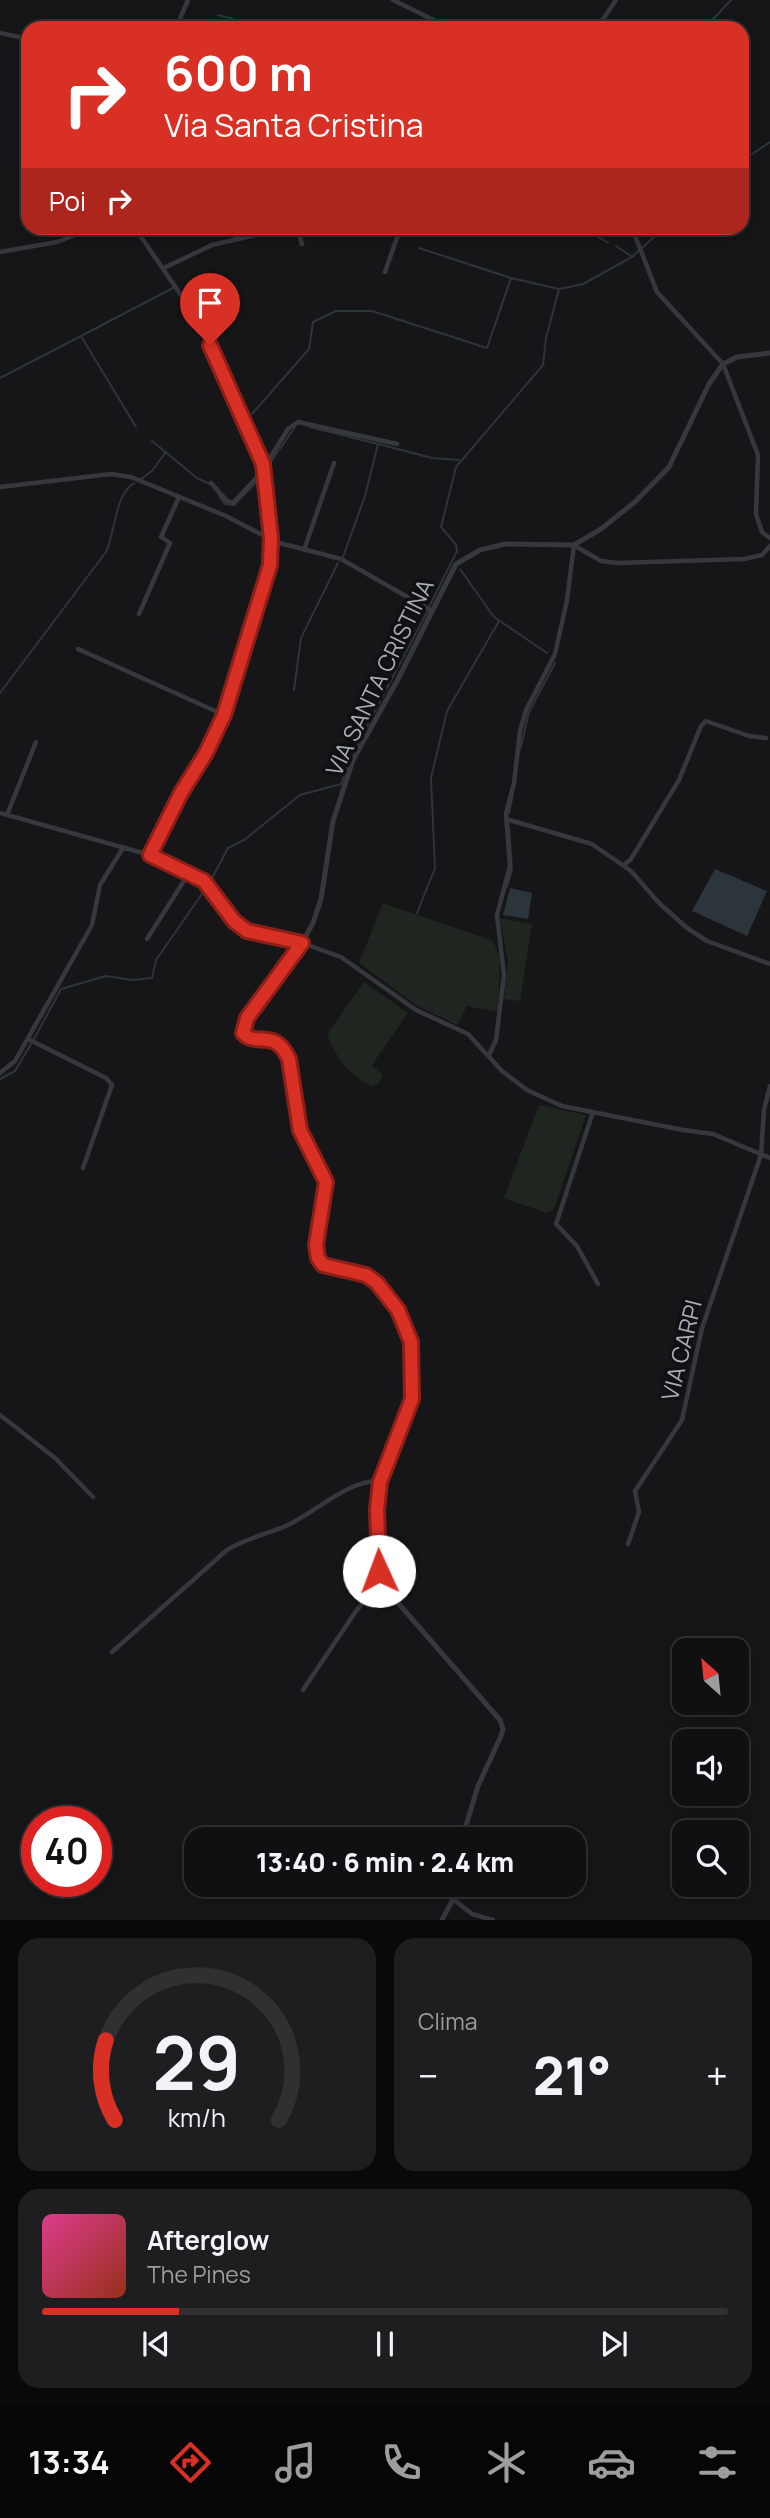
<!DOCTYPE html>
<html lang="it">
<head>
<meta charset="utf-8">
<style>
	body { margin:0; font-family:Manrope,sans-serif; background:#1e1e20; color:#f1f3f6; height:100vh; display:flex; flex-direction:column; font-size:26px; white-space:nowrap }
	* { box-sizing:border-box; margin:0 }
	p { font-size:23px; color:#9c9d9f }
	.icon { flex:none; width:38px; height:38px; fill:none; stroke:currentColor; stroke-width:2; stroke-linecap:round; stroke-linejoin:round }
	.map { position:relative; height:1920px; overflow:hidden }
	.sheet { display:flex; flex-direction:column; gap:18px; padding:18px; background:#09090a; flex:1 }
	.sheet>* { flex:none }
	.hud { position:absolute; left:21px; top:21px; width:728px; height:214px; border-radius:21px; box-shadow:0 4px 18px #0003,0 0 0 2px #303032; background:#d93025; color:#fff; overflow:hidden }
	.needle { width:46px; rotate:333deg }
	.controls { position:absolute; left:672px; top:1638px; display:grid; gap:14px }
	.controls a { display:grid; place-items:center; width:77px; height:77px; border-radius:14px; background:#101012; box-shadow:0 4px 18px #0003,0 0 0 2px #303032; font-size:35px }
	.speed { position:absolute; left:21px; top:1806px; display:flex; gap:14px; font-size:35px; font-weight:700; text-align:center }
	.speed>* { display:grid; place-content:center; width:91px; height:91px; border-radius:50%; background:#101012; box-shadow:0 4px 18px #0003,0 0 0 2px #303032; line-height:1 }
	.speed .limit { border:10px solid #d22; background:#fff; color:#111 }
	.pin { position:absolute; display:grid; place-items:center; width:60px; height:60px; color:#fff; margin:-72px -30px; border-radius:50% 50% 50% 0; rotate:-45deg; box-shadow:0 0 7px #0007 }
	.pin .icon { rotate:45deg }
	.me { position:absolute; width:77px; margin:-38px; rotate:358deg; stroke-linejoin:round; filter:drop-shadow(0 0 5px #0008) }
	.turn { display:flex; align-items:center; gap:24px; height:147px; padding:0 28px; font-size:32px }
	.turn .icon { width:91px; height:91px; stroke-width:2.5 }
	.turn b { display:block; font-size:49px; line-height:60px }
	.then { display:flex; align-items:center; height:66px; padding:0 28px; background:#0003; gap:14px; font-size:26px }
	.big { font-size:52px; font-weight:800; line-height:1.1 }
	.sheet .tile { flex:1; display:flex; flex-direction:column; justify-content:center; gap:10px; min-width:0; padding:0 24px; border-radius:21px; background:#1e1e20 }
	.sheet .dial { align-items:center; gap:0 }
	.dial svg { height:182px; overflow:visible; fill:none; stroke:#303032; stroke-width:7; stroke-linecap:round; text-anchor:middle }
	.dial text { fill:#f1f3f6; stroke:none }
	.song { display:flex; align-items:center; gap:21px }
	.cover { width:84px; height:84px; border-radius:10px; background:linear-gradient(135deg,hsl(330 70% 55%),hsl(10 70% 35%)) }
	.played { height:7px; border-radius:4px; background:linear-gradient(90deg,#d93025 20%,#303032 20%) }
	.keys { display:flex; justify-content:space-around; direction:ltr }
	.heat { display:flex; justify-content:space-between; align-items:center; font-size:38px; direction:ltr }
	.sheet .tiles { flex:1; display:grid; gap:18px; grid-template-columns:1fr 1fr }
	.tile:last-child { grid-column:span 2 }
	.trip { position:absolute; left:184px; top:1827px; width:402px; height:70px; border-radius:21px; background:#101012; box-shadow:0 4px 18px #0003,0 0 0 2px #303032; font-weight:800; line-height:70px; text-align:center }
	.tabs { display:flex; height:112px; justify-content:space-around; align-items:center; background:#060607; color:#9c9d9f }
	.tabs .icon { width:49px; height:49px }
	.tabs .current { color:#d93025 }
	.tabs b { font-size:32px; color:#f1f3f6 }
	.map>svg:first-child { display:block }
</style>
</head>
<body>
<div class="map">
<svg width="770" height="1920" viewBox="0 0 770 1920">
	<rect width="100%" height="100%" fill="#161618"/>
	<!-- green -->
	<path fill="#1e261f" d="M383 903 493 941 500 957 498 1012 467 1006 457 1025 416 1005 359 963Z
		M500 918 532 924 520 1001 504 999 508 962Z
		M364 982 408 1013 372 1065 383 1076 378 1084 372 1086C349 1076 336 1057 327 1034Z
		M539 1105 586 1115 554 1209 547 1213 504 1198Z"/>
	<!-- water -->
	<path fill="#2c353c" d="M715 869 767 891 747 936 692 911Z
		M510 888 532 893 528 919 503 915Z"/>
	<g fill="none" stroke-linecap="round" stroke-linejoin="round">
		<!-- stream -->
		<path stroke="#2c353c" stroke-width="2" d="M218 15 231 18 249 28
			M699 28 714 18 731 0
			M742 161 770 142
			M324 228H331
			M369 228H372
			M584 228 608 243
			M616 246 631 256
			M419 248 511 278
			M81 336 173 288
			M0 378 81 336 136 427
			M252 414 309 349 313 322 336 311H372L487 348 511 278 559 289
			M310 427 378 444
			M152 441 197 478 210 484
			M268 466 295 427
			M141 479 152 471 165 453
			M218 494 225 504 234 505 263 475
			M343 557 365 496 378 444 432 458 459 460
			M460 569 494 617 547 653
			M429 607 457 551 456 545 441 527 456 467 543 365 546 338 559 289 583 284 632 257 664 228
			M294 690 301 638 338 563
			M0 693 106 552C116 531 114 496 134 483
			M520 750 529 712 555 663
			M354 751 427 612
			M509 813 513 794
			M211 880 228 848 244 840 300 795 341 784 349 763
			M507 887 512 869 509 827
			M417 913 435 868 431 778 447 711 499 621
			M34 1039 61 989 106 976 132 980 152 978 156 960 206 888
			M0 1079 15 1071 31 1044"/>
		<!-- minor -->
		<path stroke="#37383d" stroke-width="4.5" d="M393 0 450 28
			M176 28 188 0
			M507 28H548
			M597 28 616 0
			M0 33 28 39
			M135 228 200 323 259 454 265 477 271 538 269 572 224 715 206 753 181 793 150 855
			M233 228 236 239
			M297 228 302 244
			M632 228 657 292 723 364 758 455 756 514 762 532 770 538
			M0 252 57 242 93 228
			M164 268 212 245 287 228
			M385 272 399 232 388 228
			M211 483 227 501 233 503 260 474 288 429 298 422 397 444
			M0 487 111 474 131 477 226 516 276 542 341 559 432 611
			M575 546 601 561 617 563 744 559 762 555 770 546
			M304 550 334 463
			M139 614 170 543 161 537 179 497
			M78 649 224 715
			M0 813 150 855 189 873 204 881 234 921 247 931 302 943 341 957 416 1010 468 1034 502 1071 527 1090 562 1106 683 1130 713 1134 770 1158
			M7 815 36 742
			M506 819 592 844 631 871 659 903 687 928 707 941 770 964
			M624 865 631 859 679 780 701 726 706 721 749 736 766 738
			M147 939 189 873
			M28 1039 106 1078 112 1085 83 1168
			M489 1055 496 1040 504 975 497 915 510 866 506 814 514 783 520 731 526 710 555 654 567 600 574 545
			M0 1073 15 1061 92 925 100 885 123 848
			M593 1112 556 1224 577 1246 598 1284
			M0 1415 55 1458 93 1497
			M628 1544 639 1512 635 1491 682 1420 702 1328 761 1155 764 1110 770 1086
			M112 1652 227 1550C246 1538 268 1534 288 1525 320 1509 345 1482 381 1480
			M303 1690 356 1611 381 1581
			M453 1899 472 1914 493 1920"/>
		<!-- tertiary -->
		<path stroke="#37383d" stroke-width="5" d="M462 1839 478 1786 501 1736 503 1729 500 1720 385 1588 379 1571 377 1510 380 1482 412 1399 411 1342 407 1326 398 1310 377 1283 366 1275 323 1265 318 1257 316 1245 326 1182 300 1130 289 1059C280 1039 267 1039 248 1038L243 1033V1026L302 943 313 923 321 899 333 821 353 760 397 681 456 564 480 550 505 544 574 545 601 529 636 501 669 467 709 384 723 364 737 357 770 353
			M442 1920 453 1899 456 1885"/>
	</g>
	<g fill="none" stroke-linecap="round" stroke-linejoin="round">
		<!-- route casing -->
		<g stroke="#8d1f18" stroke-width="18">
			<path id="route" d="M210 345 263 464 271 538 270 565 224 715 206 753 181 793 150 855 204 881 234 921 247 931 302 943 247 1018 243 1033C257 1048 274 1027 289 1059L300 1130 326 1182 316 1245 318 1258 323 1265 366 1275 377 1283 398 1310 411 1342 412 1399 380 1482 377 1510 379 1571"/>
		</g>
		<!-- route -->
		<use href="#route" stroke="#d93025" stroke-width="12"/>
	</g>
	<g text-anchor="middle" dominant-baseline="central" stroke-width="7" stroke-linejoin="round" paint-order="stroke">
		<!-- street labels -->
		<g font-size="23" fill="#a8adb8" stroke="#111113">
			<text transform="translate(379 677) rotate(-64)">VIA SANTA CRISTINA</text>
			<text transform="translate(681 1350) rotate(-76)">VIA CARPI</text>
		</g>
	</g>
</svg>
<div class="controls">
<a><svg class="needle" viewBox="-14 -14 28 28"><path d="M0-13l5 13h-10z" fill="#e53935"/><path d="M0 13l5-13h-10z" fill="#9c9d9f"/></svg></a>
<a><svg class="icon" aria-label="sound" viewBox="0 0 24 24"><path d="M4 9h4l5-4v14l-5-4H4zM17 9q2 3 0 6"/></svg></a>
<a><svg class="icon" aria-label="search" viewBox="0 0 24 24"><circle cx="10" cy="10" r="6"/><path d="M15 15l6 6"/></svg></a>
</div>
<div class="speed"><div class="limit">40</div></div>
<div class="pin" style="left:210px;top:345px;background:#d93025"><svg class="icon" aria-label="arrive" viewBox="0 0 24 24"><path d="M6 21V4h12l-3 4 3 4H6"/></svg></div>
<svg class="me" style="left:379px;top:1571px" viewBox="-20 -20 40 40"><circle r="19" fill="#fff"/><path d="M0-13L10 11 0 6-10 11z" fill="#d93025"/></svg>
<div class="trip">13:40 · 6 min · 2.4 km</div>
<div class="hud">
<div class="turn"><svg class="icon" aria-label="right" viewBox="0 0 24 24"><path d="M7 20v-9h11M14 6l5 5-5 5"/></svg><div><b>600 m</b>Via Santa Cristina</div></div>
<div class="then">Poi<svg class="icon" aria-label="right" viewBox="0 0 24 24"><path d="M7 20v-9h11M14 6l5 5-5 5"/></svg></div>
</div>
</div>
<section class="sheet">
<div class="tiles">
<div class="tile dial"><svg viewBox="0 0 100 80">
<path d="M14 69A42 42 0 1 1 86 69"/>
<path d="M14 69A42 42 0 0 1 10 34" stroke="#d93025"/>
<text x="50" y="56" font-size="32" font-weight="700">29</text>
<text x="50" y="72" font-size="11">km/h</text>
</svg></div>
<div class="tile"><p>Clima</p>
<div class="heat"><a>−</a><b class="big">21°</b><a>+</a></div>
</div>
<div class="tile">
<div class="song"><i class="cover"></i><div><b>Afterglow</b><p>The Pines</p></div></div>
<div class="played"></div>
<div class="keys"><svg class="icon" aria-label="previous" viewBox="0 0 24 24"><path d="M18 5L8 12l10 7zM5 5v14"/></svg><svg class="icon" aria-label="pause" viewBox="0 0 24 24"><path d="M8 5v14M16 5v14"/></svg><svg class="icon" aria-label="next" viewBox="0 0 24 24"><path d="M6 5l10 7-10 7zM19 5v14"/></svg></div>
</div>
</div>
</section>
<nav class="tabs">
<b>13:34</b>
<svg class="icon current" aria-label="directions" viewBox="0 0 24 24"><path d="M12 3l9 9-9 9-9-9zM9 14v-3h6M13 9l2 2-2 2"/></svg>
<svg class="icon" aria-label="music" viewBox="0 0 24 24"><path d="M9 18V5l10-2v13"/><circle cx="6" cy="18" r="3"/><circle cx="16" cy="16" r="3"/></svg>
<svg class="icon" aria-label="phone" viewBox="0 0 24 24"><path d="M5 4h4l2 5-3 2q2 4 5 5l2-3 5 2v4C11 20 4 13 5 4z"/></svg>
<svg class="icon" aria-label="climate" viewBox="0 0 24 24"><path d="M12 3v18M4 7l16 10M4 17L20 7"/></svg>
<svg class="icon" aria-label="car" viewBox="0 0 24 24"><path d="M5 17H2v-5l4-1 3-4h7l3 4 3 1v5h-3M9 17h6M6 11h13"/><circle cx="7" cy="17" r="2"/><circle cx="17" cy="17" r="2"/></svg>
<svg class="icon" aria-label="filters" viewBox="0 0 24 24"><path d="M4 7h16M4 17h16"/><circle cx="9" cy="7" r="2"/><circle cx="15" cy="17" r="2"/></svg>
</nav>
</body>
</html>
